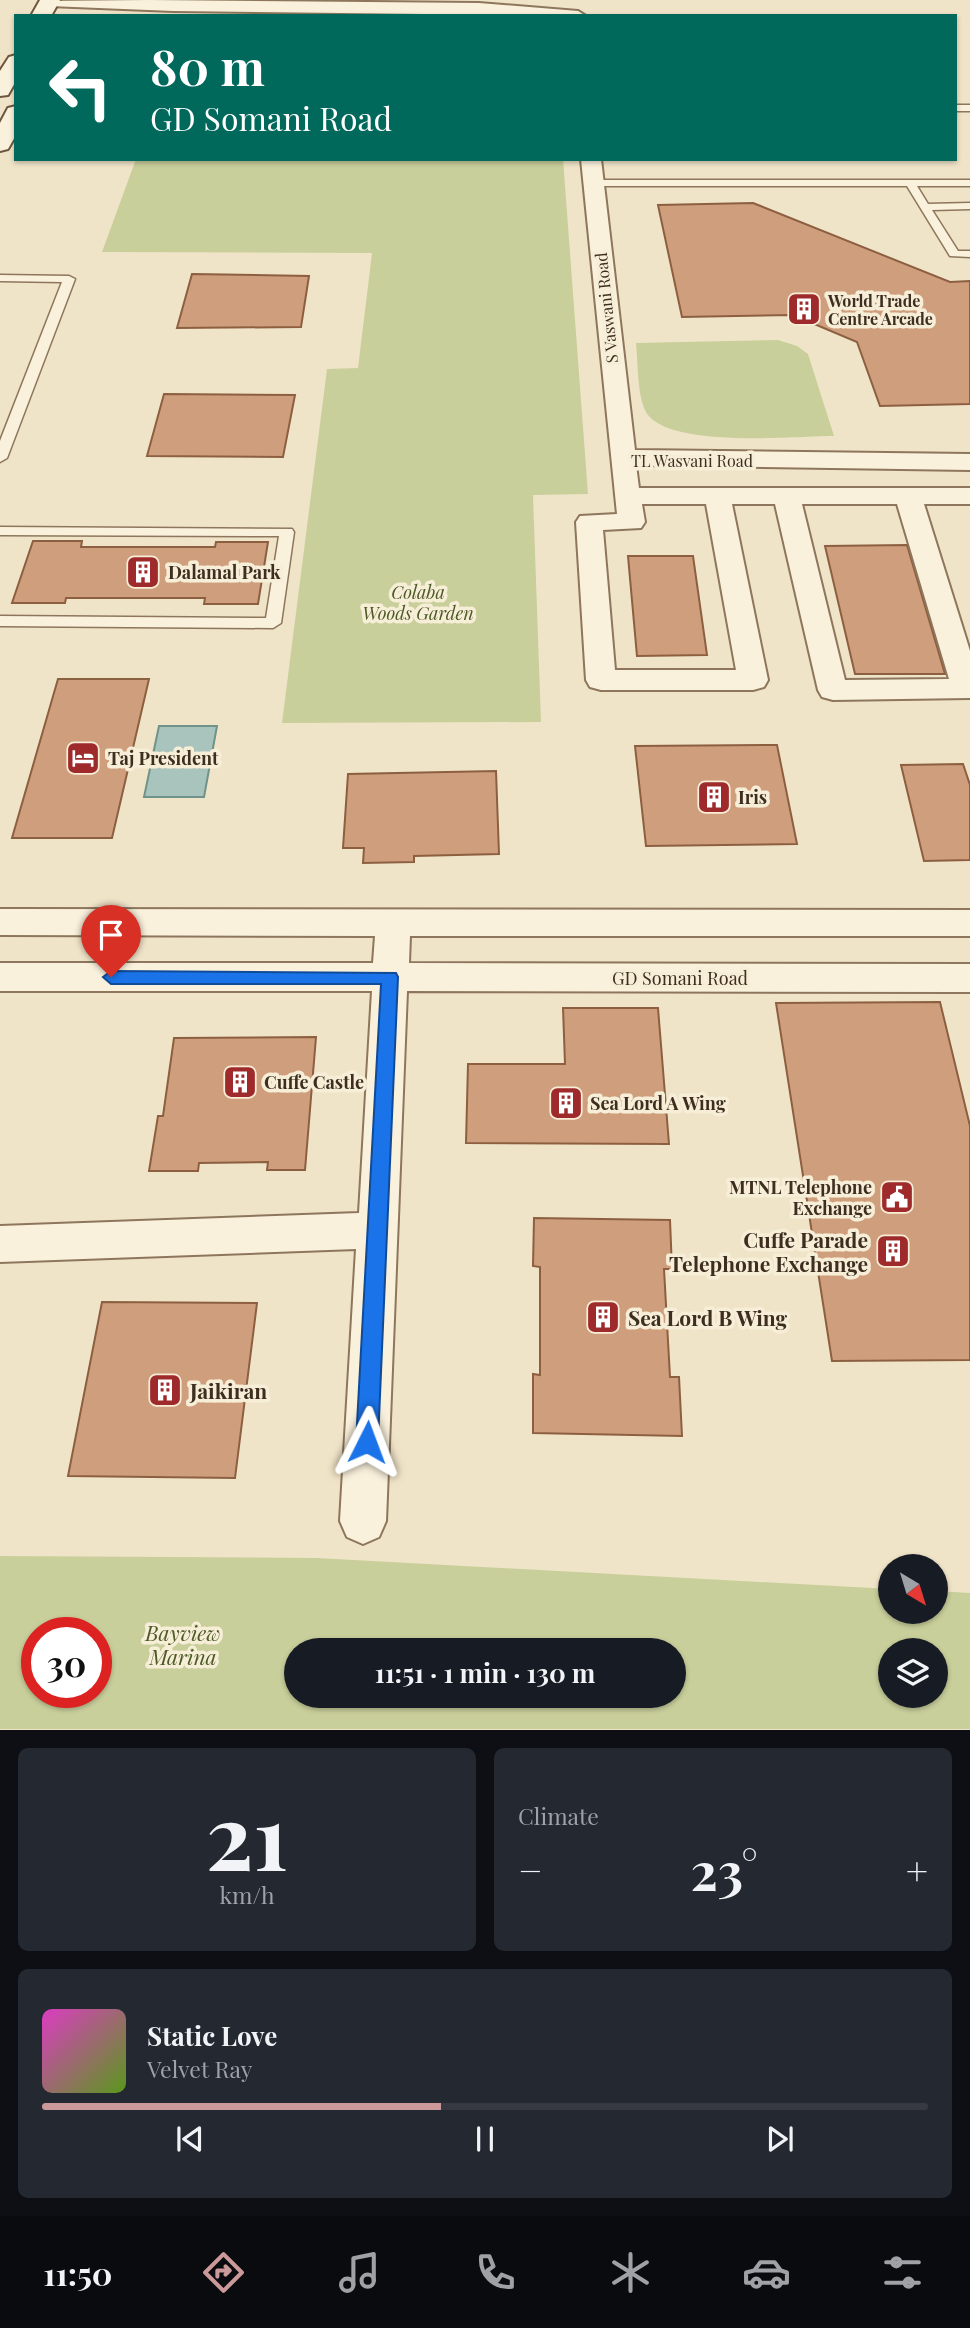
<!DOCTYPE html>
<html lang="en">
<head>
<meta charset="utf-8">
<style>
	body { margin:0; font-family:"Playfair Display",serif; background:#242831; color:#f1f3f6; height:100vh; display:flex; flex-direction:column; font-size:26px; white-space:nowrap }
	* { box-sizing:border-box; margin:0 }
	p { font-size:23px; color:#9ea1a6 }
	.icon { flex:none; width:38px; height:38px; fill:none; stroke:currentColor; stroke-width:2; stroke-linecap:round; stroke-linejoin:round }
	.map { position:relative; height:1730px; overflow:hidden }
	.sheet { display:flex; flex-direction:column; gap:18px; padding:18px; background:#0d0f14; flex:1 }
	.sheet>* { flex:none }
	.hud { position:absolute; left:14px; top:14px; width:943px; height:147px; border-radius:0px; box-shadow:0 2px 5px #0004; background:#00695c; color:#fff; overflow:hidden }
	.needle { width:46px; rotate:142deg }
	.buttons { position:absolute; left:878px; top:1554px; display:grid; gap:14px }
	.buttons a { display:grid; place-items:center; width:70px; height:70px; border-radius:50%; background:#171b24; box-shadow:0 2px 5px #0004; font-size:35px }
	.speed { position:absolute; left:21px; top:1617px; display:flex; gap:14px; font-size:35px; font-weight:700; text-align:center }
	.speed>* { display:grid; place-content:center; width:91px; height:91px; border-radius:50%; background:#171b24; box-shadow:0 2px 5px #0004; line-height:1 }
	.speed .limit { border:10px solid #d22; background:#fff; color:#111 }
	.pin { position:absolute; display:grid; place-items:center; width:60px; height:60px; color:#fff; margin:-72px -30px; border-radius:50% 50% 50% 0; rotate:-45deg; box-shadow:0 0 7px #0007 }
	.pin .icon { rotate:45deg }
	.me { position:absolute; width:77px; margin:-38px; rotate:3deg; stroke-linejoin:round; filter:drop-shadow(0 0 5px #0008) }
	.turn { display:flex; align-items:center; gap:24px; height:147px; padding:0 21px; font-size:32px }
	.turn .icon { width:91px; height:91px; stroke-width:2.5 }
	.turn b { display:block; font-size:49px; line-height:60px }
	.big { font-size:52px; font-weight:700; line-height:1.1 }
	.sheet .card { flex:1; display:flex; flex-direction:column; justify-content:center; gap:10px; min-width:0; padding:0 24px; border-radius:10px; background:#242831 }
	.sheet .dial { align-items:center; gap:0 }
	.dial b { font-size:91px; line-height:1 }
	.song { display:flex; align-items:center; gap:21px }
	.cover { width:84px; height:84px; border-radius:10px; background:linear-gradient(135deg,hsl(310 70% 55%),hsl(90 70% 35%)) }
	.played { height:7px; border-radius:4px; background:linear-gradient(90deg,#cc999b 45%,#363941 45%) }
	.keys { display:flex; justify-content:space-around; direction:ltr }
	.heat { display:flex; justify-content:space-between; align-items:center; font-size:38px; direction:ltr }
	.sheet .tiles { flex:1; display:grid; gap:18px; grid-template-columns:1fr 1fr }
	.card:last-child { grid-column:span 2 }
	.trip { position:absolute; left:284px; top:1638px; width:402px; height:70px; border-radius:35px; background:#171b24; box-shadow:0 2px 5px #0004; font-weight:700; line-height:70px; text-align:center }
	.tab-bar { display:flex; height:112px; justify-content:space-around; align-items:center; background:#090b0e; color:#9ea1a6 }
	.tab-bar .icon { width:49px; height:49px }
	.tab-bar .current { color:#cc999b }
	.tab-bar b { font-size:32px; color:#f1f3f6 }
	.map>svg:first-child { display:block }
</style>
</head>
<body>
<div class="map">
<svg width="970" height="1730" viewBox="0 0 970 1730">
	<rect width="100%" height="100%" fill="#f0e4c8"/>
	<!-- green -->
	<path fill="#c9cf9b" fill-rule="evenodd" d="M136 159H563L588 494 533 495 541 722 282 723 327 369 358 368 372 253 102 252Z
		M778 340 797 346 808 354 834 436C793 436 659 450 644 408 637 389 638 363 636 343Z
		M0 1556 317 1558 891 1589V1612H936V1591L970 1593V1729H0ZM37 1633H96V1692H37ZM296 1650H674V1696H296ZM891 1650H936V1696H891Z"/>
	<!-- water -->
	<path fill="#a9c4bc" stroke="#6f938a" stroke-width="2" d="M159 726H217L204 797H144Z"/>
	<!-- building -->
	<path fill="#cf9f7d" stroke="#8d5f41" stroke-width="2" d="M753 203 950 282 970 281V404L880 406 857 342 793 315 682 317 658 205Z
		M192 274 309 276 301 327 177 328Z
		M164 394 295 395 283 457 147 456Z
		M33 541H82L81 547H215L216 542H268L258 604H204L205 598H66L65 603H12Z
		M907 545 945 674H855L825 546Z
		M628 556H693L707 655 637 656Z
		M58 679H149L112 838H12Z
		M777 745 797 844 646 846 635 746Z
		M963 764 970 785V860L924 861 901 765Z
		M496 771 499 854 414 856V862L363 863 364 848H343L348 774Z
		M940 1002 970 1126V1360L832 1361 776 1003Z
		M563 1008H658L669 1144 466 1143 468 1064H565Z
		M316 1037 305 1170H267L268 1162 199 1163 198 1171H149L158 1116H163L174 1038Z
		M534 1218 670 1220 672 1269H664L670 1377H679L682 1436 533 1433V1374L540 1375V1267L533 1266Z
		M102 1302 257 1303 235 1478 68 1476Z"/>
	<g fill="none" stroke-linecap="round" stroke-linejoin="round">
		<!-- service casing -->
		<g stroke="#8d765c" stroke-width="3">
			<path id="service" d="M956 105H970V111H956Z
				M970 180V186H917L928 204 970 203V209L932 210 958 251H970V257L950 256 907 186H594L589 183 594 180Z
				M0 275 69 276 75 279 7 458 0 462V441L62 282 0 281Z
				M0 527 292 529 294 532 281 623 273 628 0 626V616L266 618 279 536 0 535Z"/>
		</g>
		<!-- minor casing -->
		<g stroke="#8d765c" stroke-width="4">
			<path id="minor" d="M149 0 479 3 578 11 586 16 173 11 49 6 41 1Z
				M581 159H601L635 450 970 454V470L636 465 639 488H970V504H924L970 651V698L833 700 822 697 818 690 775 504H732L768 680 764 687 753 690H601L590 687 586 680 576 522 580 516 617 514ZM642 504H706L736 670H615L603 530 641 528 645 522ZM802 504H897L949 679 845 680Z
				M0 909 970 910V936H410L409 963 970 964V992L407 991 386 1521 379 1537 363 1544 347 1537 340 1521 356 1249 0 1262V1226L359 1213 372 991H0V963H373L375 936 0 935Z"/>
		</g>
		<!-- secondary casing -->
		<g stroke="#6f573f" stroke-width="4">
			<path id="secondary" d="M40 0H60L51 16H31Z
				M16 55V81L8 95 0 96V71L9 57Z
				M16 106V135L8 149 0 151V123L8 108Z"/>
		</g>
		<!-- service -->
		<use href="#service" fill="#faf1dc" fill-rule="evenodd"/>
		<!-- minor -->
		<use href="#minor" fill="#faf1dc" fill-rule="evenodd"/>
		<!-- secondary -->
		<use href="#secondary" fill="#faf1dc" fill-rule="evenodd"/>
	</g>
	<!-- route -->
	<path fill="#1a73e8" stroke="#114b97" stroke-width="2" d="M111 971 396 973 398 977 378 1442 374 1449 367 1452 359 1449 356 1442 381 984H111L103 977Z"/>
	<!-- icons -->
	<defs>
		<g id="building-square" transform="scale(1.75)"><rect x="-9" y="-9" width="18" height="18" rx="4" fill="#9e2a2b" stroke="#f7eed8"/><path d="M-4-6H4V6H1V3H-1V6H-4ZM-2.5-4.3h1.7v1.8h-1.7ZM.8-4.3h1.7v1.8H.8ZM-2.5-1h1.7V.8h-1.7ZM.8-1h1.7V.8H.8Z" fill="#fff"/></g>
		<g id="hotel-square" transform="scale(1.75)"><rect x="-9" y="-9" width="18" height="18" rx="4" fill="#9e2a2b" stroke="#f7eed8"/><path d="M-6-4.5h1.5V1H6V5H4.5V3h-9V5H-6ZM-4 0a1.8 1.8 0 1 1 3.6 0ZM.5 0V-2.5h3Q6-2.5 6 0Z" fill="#fff"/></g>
		<g id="civic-square" transform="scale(1.75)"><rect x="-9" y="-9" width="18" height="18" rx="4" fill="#9e2a2b" stroke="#f7eed8"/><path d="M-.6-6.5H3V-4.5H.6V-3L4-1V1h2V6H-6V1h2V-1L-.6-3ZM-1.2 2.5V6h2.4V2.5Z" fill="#fff"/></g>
	</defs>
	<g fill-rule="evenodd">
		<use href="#building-square" x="804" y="309"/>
		<use href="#building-square" x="143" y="572"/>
		<use href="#hotel-square" x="83" y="758"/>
		<use href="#building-square" x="714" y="797"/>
		<use href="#building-square" x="240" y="1082"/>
		<use href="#building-square" x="566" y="1103"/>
		<use href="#civic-square" x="897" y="1197"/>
		<use href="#building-square" x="893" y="1251"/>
		<use href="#building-square" x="603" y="1317"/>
		<use href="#building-square" x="165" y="1390"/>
	</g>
	<g text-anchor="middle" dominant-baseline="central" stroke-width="7" stroke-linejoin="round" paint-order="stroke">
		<!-- far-poi labels -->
		<g font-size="16" font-weight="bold" fill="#3d2e20" stroke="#f7eed8" text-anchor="start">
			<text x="828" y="300">World Trade<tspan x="828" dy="18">Centre Arcade</tspan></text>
		</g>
		<!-- far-street labels -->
		<g font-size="16" fill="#3d2e20" stroke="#f7eed8">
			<text transform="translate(606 308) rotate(-96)">S Vaswani Road</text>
			<text x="692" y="460">TL Wasvani Road</text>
		</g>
		<!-- poi labels -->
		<g font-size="18" font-weight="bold" fill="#3d2e20" stroke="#f7eed8" text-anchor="start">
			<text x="168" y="572">Dalamal Park</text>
			<text x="108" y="758">Taj President</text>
			<text x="738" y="797">Iris</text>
			<text x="264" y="1082">Cuffe Castle</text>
			<text x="590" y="1103">Sea Lord A Wing</text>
			<text x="872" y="1187" text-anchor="end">MTNL Telephone<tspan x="872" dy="21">Exchange</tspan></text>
		</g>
		<!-- park labels -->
		<g font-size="18" font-style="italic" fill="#4d5a26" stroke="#f7eed8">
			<text x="418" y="592">Colaba<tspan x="418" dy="21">Woods Garden</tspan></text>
		</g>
		<!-- street labels -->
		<g font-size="18" fill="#3d2e20" stroke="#f7eed8">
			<text x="680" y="978">GD Somani Road</text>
		</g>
		<!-- near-poi labels -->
		<g font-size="21" font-weight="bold" fill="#3d2e20" stroke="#f7eed8" text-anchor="start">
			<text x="868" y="1239" text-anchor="end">Cuffe Parade<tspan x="868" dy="24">Telephone Exchange</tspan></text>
			<text x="628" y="1317">Sea Lord B Wing</text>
			<text x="190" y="1390">Jaikiran</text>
		</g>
		<!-- near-park labels -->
		<g font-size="21" font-style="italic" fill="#4d5a26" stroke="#f7eed8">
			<text x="183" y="1632">Bayview<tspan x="183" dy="24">Marina</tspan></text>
		</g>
	</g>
</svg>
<div class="buttons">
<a><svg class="needle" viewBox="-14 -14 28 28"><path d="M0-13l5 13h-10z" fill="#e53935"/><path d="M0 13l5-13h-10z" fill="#9ea1a6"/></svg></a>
<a><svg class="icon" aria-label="layers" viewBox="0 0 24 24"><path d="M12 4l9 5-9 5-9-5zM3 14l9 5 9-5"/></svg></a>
</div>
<div class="speed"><div class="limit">30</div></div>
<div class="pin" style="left:111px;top:977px;background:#d93025"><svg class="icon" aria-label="arrive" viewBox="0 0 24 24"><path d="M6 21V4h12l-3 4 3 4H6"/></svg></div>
<svg class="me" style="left:367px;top:1442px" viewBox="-20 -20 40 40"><path d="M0-17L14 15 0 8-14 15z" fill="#1a73e8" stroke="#fff" stroke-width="4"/></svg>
<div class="trip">11:51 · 1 min · 130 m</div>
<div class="hud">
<div class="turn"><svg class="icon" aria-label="left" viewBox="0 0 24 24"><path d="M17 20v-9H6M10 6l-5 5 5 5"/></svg><div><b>80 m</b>GD Somani Road</div></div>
</div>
</div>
<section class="sheet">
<div class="tiles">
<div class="card dial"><b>21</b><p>km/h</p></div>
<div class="card"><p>Climate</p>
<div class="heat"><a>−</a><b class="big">23°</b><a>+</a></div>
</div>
<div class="card">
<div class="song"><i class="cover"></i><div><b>Static Love</b><p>Velvet Ray</p></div></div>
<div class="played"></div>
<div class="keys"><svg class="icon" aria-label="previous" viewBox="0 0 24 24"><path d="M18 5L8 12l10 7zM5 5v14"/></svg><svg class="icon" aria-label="pause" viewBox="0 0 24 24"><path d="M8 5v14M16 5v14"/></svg><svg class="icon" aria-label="next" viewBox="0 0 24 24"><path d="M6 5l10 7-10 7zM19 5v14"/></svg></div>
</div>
</div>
</section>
<nav class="tab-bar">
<b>11:50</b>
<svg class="icon current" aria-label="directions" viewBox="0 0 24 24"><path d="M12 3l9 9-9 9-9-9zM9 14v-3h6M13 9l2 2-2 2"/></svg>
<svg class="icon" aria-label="music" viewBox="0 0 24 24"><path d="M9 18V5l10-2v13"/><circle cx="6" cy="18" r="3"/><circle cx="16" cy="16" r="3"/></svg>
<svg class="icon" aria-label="phone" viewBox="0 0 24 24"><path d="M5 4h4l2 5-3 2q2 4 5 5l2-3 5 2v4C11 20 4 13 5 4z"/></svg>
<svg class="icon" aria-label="climate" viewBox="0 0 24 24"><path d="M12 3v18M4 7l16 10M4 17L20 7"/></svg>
<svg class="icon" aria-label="car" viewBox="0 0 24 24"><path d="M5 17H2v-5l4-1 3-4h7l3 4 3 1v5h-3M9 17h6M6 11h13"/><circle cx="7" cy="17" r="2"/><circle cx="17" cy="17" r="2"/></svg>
<svg class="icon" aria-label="filters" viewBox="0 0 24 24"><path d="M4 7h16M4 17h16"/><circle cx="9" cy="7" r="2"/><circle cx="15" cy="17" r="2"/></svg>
</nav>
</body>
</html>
